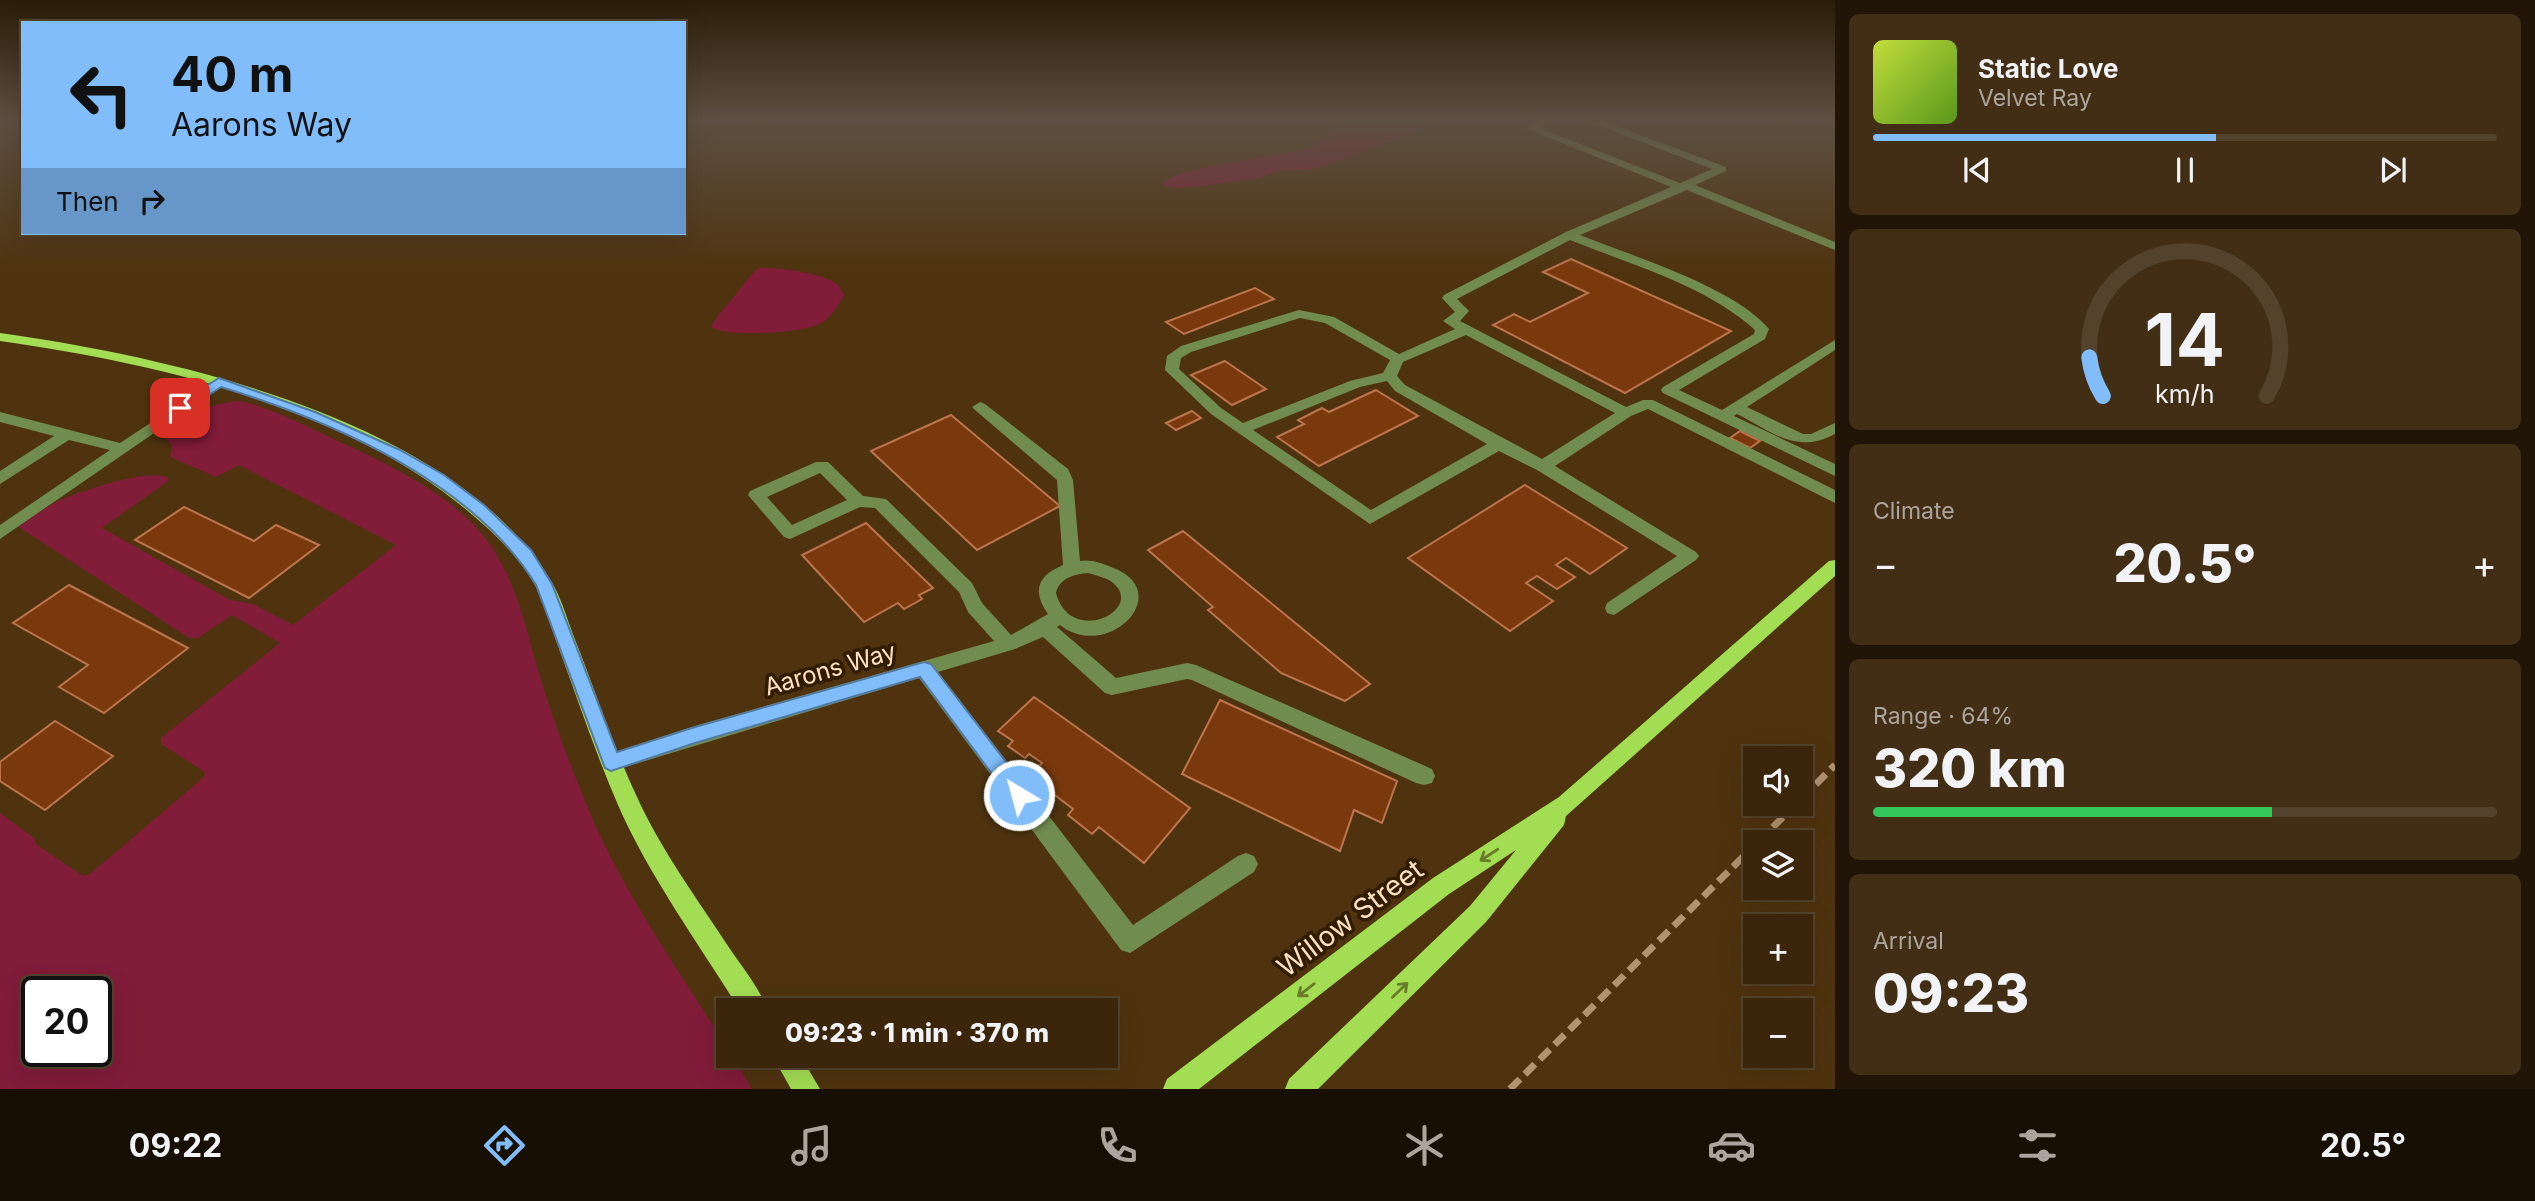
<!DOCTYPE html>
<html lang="en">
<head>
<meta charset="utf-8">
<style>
	body { margin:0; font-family:Inter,sans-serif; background:#422e14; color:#f1f3f6; height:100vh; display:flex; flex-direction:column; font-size:26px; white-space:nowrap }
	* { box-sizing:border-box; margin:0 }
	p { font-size:23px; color:#aca59d }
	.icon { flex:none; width:38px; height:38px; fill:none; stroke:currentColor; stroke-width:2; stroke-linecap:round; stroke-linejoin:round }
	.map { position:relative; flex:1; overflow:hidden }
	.drawer { display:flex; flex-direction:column; gap:14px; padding:14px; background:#201506; width:700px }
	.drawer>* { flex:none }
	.guide { position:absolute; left:21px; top:21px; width:665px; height:214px; border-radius:0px; box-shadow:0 7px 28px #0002,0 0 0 2px #54432c; background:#80bdfa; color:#111; overflow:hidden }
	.fabs { position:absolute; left:1743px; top:746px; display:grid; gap:14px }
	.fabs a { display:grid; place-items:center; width:70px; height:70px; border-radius:0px; background:#3b260b; box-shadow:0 7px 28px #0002,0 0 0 2px #54432c; font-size:35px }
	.speed { position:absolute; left:21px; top:976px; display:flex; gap:14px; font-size:35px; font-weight:700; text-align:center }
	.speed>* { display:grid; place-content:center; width:91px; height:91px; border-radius:50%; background:#3b260b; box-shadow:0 7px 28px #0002,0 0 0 2px #54432c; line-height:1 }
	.speed .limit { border:4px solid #111; border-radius:10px; background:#fff; color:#111 }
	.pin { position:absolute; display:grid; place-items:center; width:60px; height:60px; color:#fff; margin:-30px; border-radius:14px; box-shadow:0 4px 10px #0006 }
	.me { position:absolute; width:77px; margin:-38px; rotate:323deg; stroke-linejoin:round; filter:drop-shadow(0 0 5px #0008) }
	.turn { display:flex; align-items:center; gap:24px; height:147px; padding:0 35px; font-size:32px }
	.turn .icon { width:91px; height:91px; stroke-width:2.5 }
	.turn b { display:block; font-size:49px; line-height:60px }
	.then { display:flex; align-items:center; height:66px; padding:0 35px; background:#0003; gap:14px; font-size:26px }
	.big { font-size:52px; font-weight:800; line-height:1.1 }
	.drawer .widget { flex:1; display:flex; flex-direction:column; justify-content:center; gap:10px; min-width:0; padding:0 24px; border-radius:10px; background:#422e14 }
	.drawer .dial { align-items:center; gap:0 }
	.dial svg { height:182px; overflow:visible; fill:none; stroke:#54432c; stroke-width:7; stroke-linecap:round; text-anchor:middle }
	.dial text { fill:#f1f3f6; stroke:none }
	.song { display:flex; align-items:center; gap:21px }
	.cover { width:84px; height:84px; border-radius:10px; background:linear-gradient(135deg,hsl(70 70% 55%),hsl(90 70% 35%)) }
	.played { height:7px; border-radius:4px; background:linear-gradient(90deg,#80bdfa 55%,#54432c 55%) }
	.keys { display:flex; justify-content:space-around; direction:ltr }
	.heat { display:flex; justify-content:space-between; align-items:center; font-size:38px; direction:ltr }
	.charge { height:10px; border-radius:5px; background:linear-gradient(90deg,#34c759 64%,#54432c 0) }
	.trip { position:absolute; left:716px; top:998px; width:402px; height:70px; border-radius:0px; background:#3b260b; box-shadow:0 7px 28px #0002,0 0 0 2px #54432c; font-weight:800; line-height:70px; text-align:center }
	.dock { display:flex; height:112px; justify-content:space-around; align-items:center; background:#180f04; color:#aca59d }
	.dock .icon { width:49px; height:49px }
	.dock .current { color:#80bdfa }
	.dock b { font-size:32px; color:#f1f3f6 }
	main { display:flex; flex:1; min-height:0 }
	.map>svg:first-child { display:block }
</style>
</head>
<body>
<main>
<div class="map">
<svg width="1835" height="1089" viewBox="0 0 1835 1089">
	<rect width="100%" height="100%" fill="#4f330f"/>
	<!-- green -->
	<path fill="#811c39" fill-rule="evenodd" d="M1338 121H1437L1384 145 1314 169 1278 171 1257 179 1191 187 1174 188 1163 185C1171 165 1286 157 1312 147 1323 142 1330 129 1338 121Z
		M759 268C776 267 826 273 838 285 841 288 842 292 844 296 837 306 831 319 819 324 801 333 728 338 711 327 718 313 727 306 736 294 746 283 746 278 759 268Z
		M236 401C268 404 319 433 349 446 387 464 426 483 458 510 517 558 523 626 545 693 559 736 576 780 594 822 629 901 682 975 728 1049V1055H732L752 1089H0V813L34 838 37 845 83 876 90 874 204 777 205 772 161 744V738L280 643 232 615 198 638H189L19 527C31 518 43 509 56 502 77 492 150 467 168 478L167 482 102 528 230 600 253 604 293 625 396 545 239 465 216 477 170 457 172 445 163 435C185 416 207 405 236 401ZM37 992H96V1052H37Z"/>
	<!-- building -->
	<path fill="#7a390c" stroke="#bc744d" stroke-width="2" d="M1571 259 1731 331 1625 393 1493 325 1514 314 1530 322 1588 293 1543 272Z
		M1255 288 1274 299 1184 334 1166 322Z
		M1225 361 1266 389 1232 405 1191 375Z
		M1376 390 1418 416 1319 466 1277 437 1304 424 1298 420 1322 408 1329 412Z
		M1192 411 1201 418 1176 430 1166 423Z
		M951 415 1060 506 977 550 871 451Z
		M1740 431 1760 441 1750 448 1730 438Z
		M1525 485 1627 548 1590 574 1566 558 1556 565 1575 577 1557 589 1537 576 1526 583 1553 601 1510 631 1408 558Z
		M184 507 254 541 276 525 319 545 249 598 135 540Z
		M866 523 933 588 919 595 922 599 904 609 898 603 864 622 802 555Z
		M1183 531 1370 684 1345 701 1281 673 1208 610 1213 607 1148 550Z
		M69 585 188 648 104 713 59 687 88 665 13 623Z
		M1034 697 1190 808 1144 863 1099 827 1092 834 1068 815 1073 809 1030 776 1042 763 1029 754 1025 758 1008 746 1013 741 998 731Z
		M1220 700 1397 781 1382 823 1354 810 1340 851 1182 774Z
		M55 721 113 756 45 810 0 781V762Z"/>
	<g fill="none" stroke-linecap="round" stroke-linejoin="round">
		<!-- minor -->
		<path fill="#708c4e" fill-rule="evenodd" d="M1538 121H1551L1539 128 1680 183 1712 169 1588 121H1602L1726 167V171L1695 185 1835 242V250L1687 190 1580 235C1632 256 1734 287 1769 329L1765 339 1679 390 1722 410 1835 340V350L1747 407 1803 434H1811L1835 423V434C1796 455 1773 432 1737 414L1734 416 1835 464V476L1663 393 1661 390 1663 387 1754 334 1755 330C1705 285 1632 265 1570 240L1457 299 1469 311 1460 321 1626 407 1643 400H1653L1835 490V503L1648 409 1631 416 1555 466 1696 552 1699 556 1696 560 1614 615 1607 613 1605 608 1607 603 1677 556 1537 470 1499 451 1370 524 1211 414 1165 370 1167 356 1181 346 1299 310 1334 317 1399 354 1455 329 1443 321 1455 312 1442 298 1444 295 1566 232 1671 187 1525 128ZM1300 318 1325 323 1390 360 1383 373 1350 381 1243 423 1221 408 1179 369 1181 358 1191 352ZM1466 335 1615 413 1542 459 1405 385 1397 376 1403 362ZM1387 381 1395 391 1487 444 1371 510 1253 430 1360 387Z
			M219 378 226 382 224 385 0 539V525L110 450 69 440 0 484V471L54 436 0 422V412L120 443Z
			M980 402 985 404 1068 469 1073 480 1080 561C1092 559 1101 563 1111 567 1178 591 1108 663 1060 625L1057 627 1116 678 1187 663 1196 665 1432 769 1435 776 1432 783 1424 785 1416 783 1192 680 1187 679 1112 695 1105 693 1043 637 1015 649 938 672 1133 925 1238 856 1246 853 1254 856 1258 864 1254 872 1130 953 1121 950 919 678 612 771 604 768 601 762 604 756 612 753 695 726 994 641 968 612 959 592 875 508 860 507 790 539 784 537 748 495 750 491 816 462H828L863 496 886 499 972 583 982 603 1011 635 1048 614C1032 591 1037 576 1063 565L1057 480 975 410 972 407ZM820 473 847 500 792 525 767 497ZM1088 573C1095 575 1103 577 1109 580 1151 607 1071 649 1056 593 1059 578 1075 574 1088 573Z"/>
		<!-- major -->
		<path fill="#a3dd54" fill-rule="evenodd" d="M0 333C173 357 454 420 551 581 561 597 567 619 574 637 595 690 613 746 637 797 661 850 698 900 730 949 743 968 759 988 768 1010H740C700 946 648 874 618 805 595 752 577 697 557 643 550 625 545 604 536 587 520 557 493 532 468 511 341 405 160 364 0 341Z
			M1835 560V576L1566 816 1564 825 1486 922 1318 1089H1285L1289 1079 1470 906 1516 850 1449 894 1199 1089H1163L1167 1079 1433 878 1559 797 1829 561Z
			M772 1055H800L820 1089H791Z"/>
		<!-- rail -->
		<path stroke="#b09371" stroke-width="7" stroke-dasharray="14 7" stroke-linecap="butt" d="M1801 799 1835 765
			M1758 842 1797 803
			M1510 1089 1755 845"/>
	</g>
	<!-- one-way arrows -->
	<defs><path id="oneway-shaft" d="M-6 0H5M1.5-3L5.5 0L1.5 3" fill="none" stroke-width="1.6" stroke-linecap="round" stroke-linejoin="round" transform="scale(1.75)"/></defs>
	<g stroke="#6a7c2a">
		<use href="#oneway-shaft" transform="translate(1489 855) rotate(147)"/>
		<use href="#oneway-shaft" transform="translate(1306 990) rotate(142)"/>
		<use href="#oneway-shaft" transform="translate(1400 990) rotate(-44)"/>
	</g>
	<!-- sky -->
	<linearGradient id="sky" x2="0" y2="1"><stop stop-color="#2b1c08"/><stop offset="0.44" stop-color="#5d5042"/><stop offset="1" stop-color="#5d5042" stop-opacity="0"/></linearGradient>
	<rect width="1835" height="273" fill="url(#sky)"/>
	<!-- route -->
	<path fill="#80bdfa" stroke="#537ba2" stroke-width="2" d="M219 378 315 412 400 450 444 475 484 505 531 550 552 584 617 752 695 727 924 662 931 664 1026 788 1029 795 1026 801 1019 803 1012 801 920 677 695 743 611 771 605 768 536 585C473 482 332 421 221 387L185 411H175V405Z"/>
	<g text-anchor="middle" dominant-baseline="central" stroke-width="7" stroke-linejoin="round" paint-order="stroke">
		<!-- street labels -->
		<g font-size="24" fill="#fee0c1" stroke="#311b01">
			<text transform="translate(830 669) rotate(-16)">Aarons Way</text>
		</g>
		<!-- near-street labels -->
		<g font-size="28" fill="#fee0c1" stroke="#311b01">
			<text transform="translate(1350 918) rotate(-37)">Willow Street</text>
		</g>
	</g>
</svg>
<div class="fabs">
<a><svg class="icon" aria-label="sound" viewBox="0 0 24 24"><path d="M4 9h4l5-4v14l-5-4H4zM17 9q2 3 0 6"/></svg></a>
<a><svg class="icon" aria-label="layers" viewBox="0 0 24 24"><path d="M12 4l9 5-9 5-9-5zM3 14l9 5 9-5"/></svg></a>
<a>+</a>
<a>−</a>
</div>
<div class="speed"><div class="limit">20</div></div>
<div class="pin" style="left:180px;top:408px;background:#d93025"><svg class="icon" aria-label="arrive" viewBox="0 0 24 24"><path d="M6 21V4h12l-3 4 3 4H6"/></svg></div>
<svg class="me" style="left:1019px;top:795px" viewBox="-20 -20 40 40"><circle r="17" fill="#80bdfa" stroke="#fff" stroke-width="3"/><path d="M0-11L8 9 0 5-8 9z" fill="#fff"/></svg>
<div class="trip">09:23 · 1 min · 370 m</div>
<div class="guide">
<div class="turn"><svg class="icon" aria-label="left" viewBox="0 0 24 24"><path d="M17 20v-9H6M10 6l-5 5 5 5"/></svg><div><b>40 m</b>Aarons Way</div></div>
<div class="then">Then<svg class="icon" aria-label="right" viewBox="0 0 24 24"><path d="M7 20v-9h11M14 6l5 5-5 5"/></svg></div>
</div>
</div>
<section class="drawer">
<div class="widget">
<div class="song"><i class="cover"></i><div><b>Static Love</b><p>Velvet Ray</p></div></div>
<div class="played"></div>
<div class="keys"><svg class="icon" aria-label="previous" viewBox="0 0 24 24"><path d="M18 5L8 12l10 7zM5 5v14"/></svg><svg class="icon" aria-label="pause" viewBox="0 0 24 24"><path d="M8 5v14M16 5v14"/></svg><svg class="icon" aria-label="next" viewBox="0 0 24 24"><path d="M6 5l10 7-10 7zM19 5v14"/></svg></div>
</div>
<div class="widget dial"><svg viewBox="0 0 100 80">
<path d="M14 69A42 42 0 1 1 86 69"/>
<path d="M14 69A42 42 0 0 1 8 52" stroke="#80bdfa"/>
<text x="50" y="56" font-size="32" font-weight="700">14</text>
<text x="50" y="72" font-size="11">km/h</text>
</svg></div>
<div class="widget"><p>Climate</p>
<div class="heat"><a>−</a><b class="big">20.5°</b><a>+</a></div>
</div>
<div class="widget"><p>Range · 64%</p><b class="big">320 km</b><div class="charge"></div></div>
<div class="widget"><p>Arrival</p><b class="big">09:23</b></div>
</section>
</main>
<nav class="dock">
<b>09:22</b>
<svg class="icon current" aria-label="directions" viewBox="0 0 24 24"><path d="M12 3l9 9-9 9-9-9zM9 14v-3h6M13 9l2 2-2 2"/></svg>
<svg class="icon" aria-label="music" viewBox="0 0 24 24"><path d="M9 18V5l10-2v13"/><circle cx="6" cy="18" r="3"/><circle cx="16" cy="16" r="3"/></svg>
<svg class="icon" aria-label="phone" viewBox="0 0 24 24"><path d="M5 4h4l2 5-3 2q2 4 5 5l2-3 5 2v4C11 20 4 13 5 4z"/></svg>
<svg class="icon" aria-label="climate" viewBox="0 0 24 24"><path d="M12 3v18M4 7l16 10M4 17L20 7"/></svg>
<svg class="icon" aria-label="car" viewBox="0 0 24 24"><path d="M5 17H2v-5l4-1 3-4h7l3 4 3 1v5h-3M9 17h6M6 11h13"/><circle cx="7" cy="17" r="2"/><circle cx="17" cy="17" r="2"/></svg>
<svg class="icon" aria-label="filters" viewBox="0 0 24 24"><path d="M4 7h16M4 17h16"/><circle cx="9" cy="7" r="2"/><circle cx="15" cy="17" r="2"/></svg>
<b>20.5°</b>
</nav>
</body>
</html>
